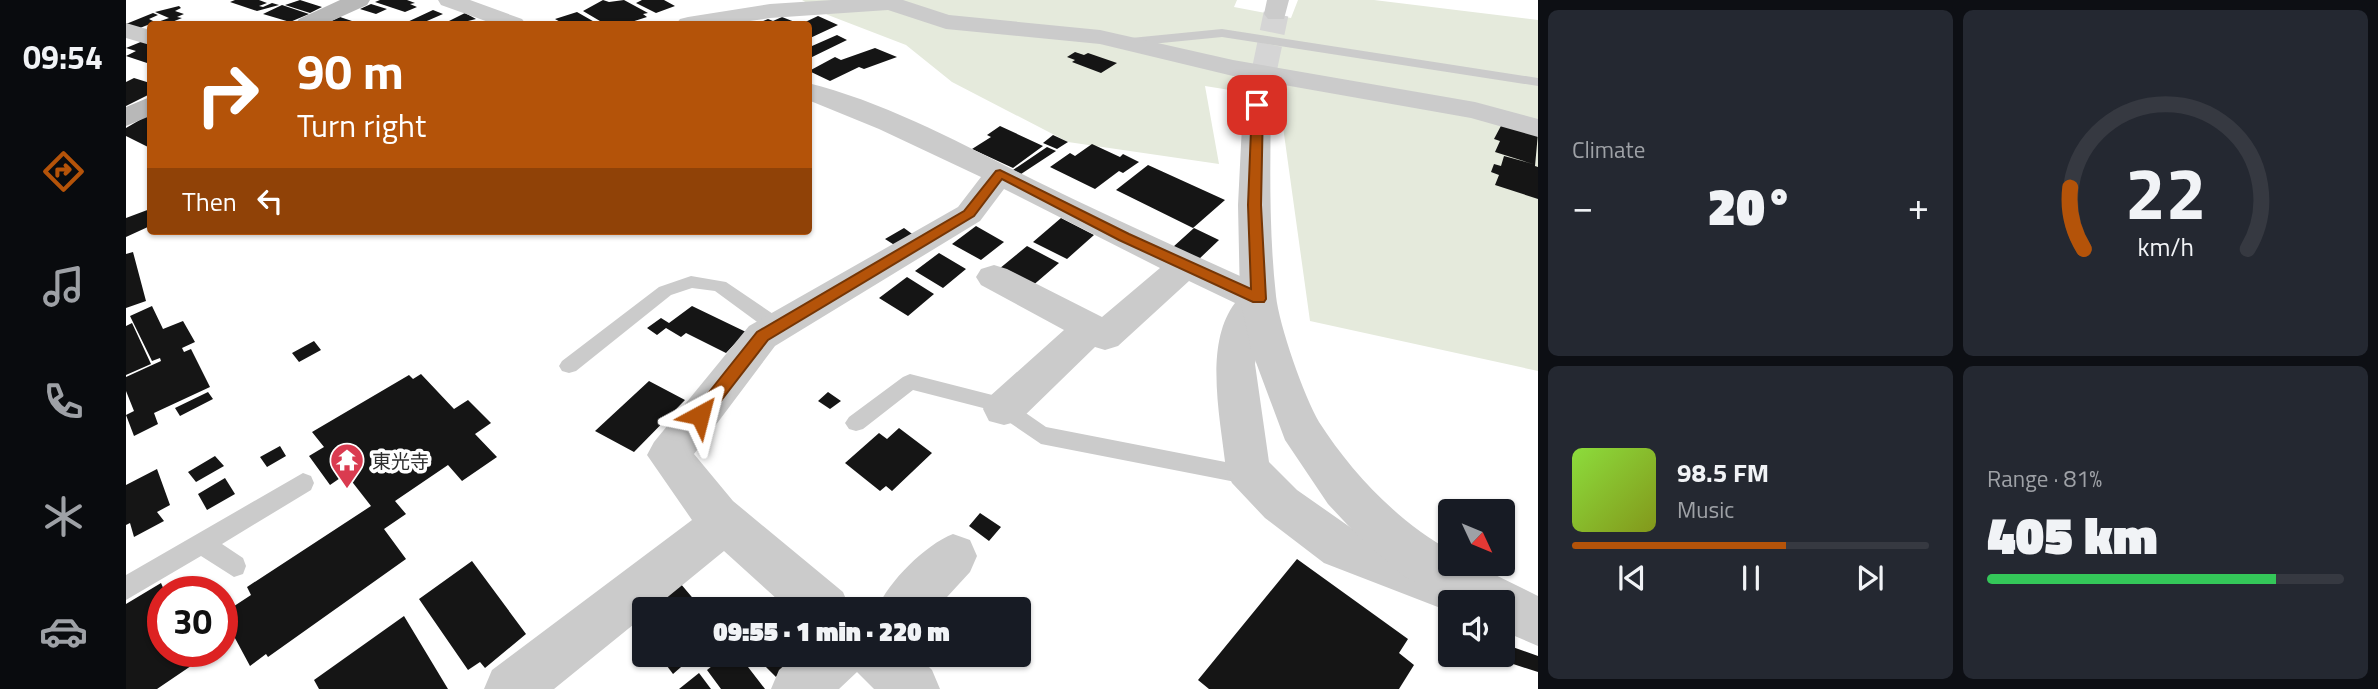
<!DOCTYPE html>
<html lang="en">
<head>
<meta charset="utf-8">
<style>
	body { margin:0; font-family:"Titillium Web","Noto Sans JP",sans-serif; background:#242831; color:#f1f3f6; height:100vh; display:flex; flex-direction:column; font-size:26px; white-space:nowrap }
	* { box-sizing:border-box; margin:0 }
	p { font-size:23px; color:#9ea1a6 }
	.icon { flex:none; width:38px; height:38px; fill:none; stroke:currentColor; stroke-width:2; stroke-linecap:round; stroke-linejoin:round }
	.map { position:relative; flex:1; overflow:hidden }
	.sheet { display:flex; flex-direction:column; gap:10px; padding:10px; background:#0d0f14; width:840px }
	.sheet>* { flex:none }
	.banner { position:absolute; left:21px; top:21px; width:665px; height:214px; border-radius:7px; box-shadow:0 2px 5px #0004; background:#b45309; color:#fff; overflow:hidden }
	.needle { width:46px; rotate:134deg }
	.tools { position:absolute; left:1312px; top:499px; display:grid; gap:14px }
	.tools a { display:grid; place-items:center; width:77px; height:77px; border-radius:7px; background:#171b24; box-shadow:0 2px 5px #0004; font-size:35px }
	.speed { position:absolute; left:21px; top:576px; display:flex; gap:14px; font-size:35px; font-weight:700; text-align:center }
	.speed>* { display:grid; place-content:center; width:91px; height:91px; border-radius:50%; background:#171b24; box-shadow:0 2px 5px #0004; line-height:1 }
	.speed .limit { border:10px solid #d22; background:#fff; color:#111 }
	.pin { position:absolute; display:grid; place-items:center; width:60px; height:60px; color:#fff; margin:-30px; border-radius:14px; box-shadow:0 4px 10px #0006 }
	.me { position:absolute; width:77px; margin:-38px; rotate:38deg; stroke-linejoin:round; filter:drop-shadow(0 0 5px #0008) }
	.turn { display:flex; align-items:center; gap:24px; height:147px; padding:0 35px; font-size:32px }
	.turn .icon { width:91px; height:91px; stroke-width:2.5 }
	.turn b { display:block; font-size:49px; line-height:60px }
	.then { display:flex; align-items:center; height:66px; padding:0 35px; background:#0003; gap:14px; font-size:26px }
	.big { font-size:52px; font-weight:800; line-height:1.1 }
	.sheet .tile { flex:1; display:flex; flex-direction:column; justify-content:center; gap:10px; min-width:0; padding:0 24px; border-radius:10px; background:#242831 }
	.sheet .dial { align-items:center; gap:0 }
	.dial svg { height:182px; overflow:visible; fill:none; stroke:#363941; stroke-width:7; stroke-linecap:round; text-anchor:middle }
	.dial text { fill:#f1f3f6; stroke:none }
	.song { display:flex; align-items:center; gap:21px }
	.cover { width:84px; height:84px; border-radius:10px; background:linear-gradient(135deg,hsl(90 70% 55%),hsl(70 70% 35%)) }
	.played { height:7px; border-radius:4px; background:linear-gradient(90deg,#b45309 60%,#363941 60%) }
	.keys { display:flex; justify-content:space-around; direction:ltr }
	.heat { display:flex; justify-content:space-between; align-items:center; font-size:38px; direction:ltr }
	.charge { height:10px; border-radius:5px; background:linear-gradient(90deg,#34c759 81%,#363941 0) }
	.sheet .tiles { flex:1; display:grid; gap:10px; grid-template-columns:repeat(2,1fr) }
	.trip { position:absolute; left:506px; top:597px; width:399px; height:70px; border-radius:7px; background:#171b24; box-shadow:0 2px 5px #0004; font-weight:800; line-height:70px; text-align:center }
	main { display:flex; flex:1; min-height:0 }
	.tabs { display:flex; flex-direction:column; width:126px; justify-content:space-around; align-items:center; background:#090b0e; color:#9ea1a6 }
	.tabs .icon { width:49px; height:49px }
	.tabs .active { color:#b45309 }
	.tabs b { font-size:32px; color:#f1f3f6 }
	.map>svg:first-child { display:block }
</style>
</head>
<body>
<main>
<nav class="tabs">
<b>09:54</b>
<svg class="icon active" aria-label="directions" viewBox="0 0 24 24"><path d="M12 3l9 9-9 9-9-9zM9 14v-3h6M13 9l2 2-2 2"/></svg>
<svg class="icon" aria-label="music" viewBox="0 0 24 24"><path d="M9 18V5l10-2v13"/><circle cx="6" cy="18" r="3"/><circle cx="16" cy="16" r="3"/></svg>
<svg class="icon" aria-label="phone" viewBox="0 0 24 24"><path d="M5 4h4l2 5-3 2q2 4 5 5l2-3 5 2v4C11 20 4 13 5 4z"/></svg>
<svg class="icon" aria-label="climate" viewBox="0 0 24 24"><path d="M12 3v18M4 7l16 10M4 17L20 7"/></svg>
<svg class="icon" aria-label="car" viewBox="0 0 24 24"><path d="M5 17H2v-5l4-1 3-4h7l3 4 3 1v5h-3M9 17h6M6 11h13"/><circle cx="7" cy="17" r="2"/><circle cx="17" cy="17" r="2"/></svg>
</nav>
<div class="map">
<svg width="1412" height="689" viewBox="0 0 1412 689">
	<rect width="100%" height="100%" fill="#fff"/>
	<!-- green -->
	<path fill="#e5eadc" d="M676 0H1111L1108 7 1165 18 1172 0H1248L1412 20V371L1184 321 1153 98 1079 86 1093 164 942 142 826 82 780 45 702 15Z"/>
	<!-- building -->
	<path fill="#151515" d="M109 0H133L141 3 133 6 137 7 146 3 153 5 131 11 104 2Z
		M174 0 196 7 184 13 159 5Z
		M254 0H281L289 3 284 4 291 7 279 12 249 2Z
		M477 0 483 2 498 0 522 13 517 14 521 17 499 24H479L457 11Z
		M516 0H538L549 6 530 13 510 3Z
		M245 4 261 9 250 14 234 9Z
		M156 5 183 14 164 22 137 14Z
		M53 6 55 8 49 11 58 14 51 17 56 18 41 24H26L43 18 29 12Z
		M307 10 317 14 294 24H277Z
		M451 12 472 24H438L429 19Z
		M27 13 32 15 23 19 29 22 14 28 0 24Z
		M339 13 350 19 330 24 323 21Z
		M692 16 712 25 682 39V24H675Z
		M214 17 235 24H199Z
		M656 17 674 24H630L642 19 647 21Z
		M711 35 721 40 682 59V45L686 46Z
		M17 41 24 44V64L0 56 10 51 0 48Z
		M749 48 771 57 738 69 733 67 704 81 683 71 709 57 715 60Z
		M949 52 958 55 962 53 991 63 975 73 946 62 949 60 941 57Z
		M8 78 24 83V94L0 106V82Z
		M24 114V148L0 136V128Z
		M1377 122 1412 133 1409 166 1412 167V199L1369 185 1373 175 1365 172 1368 164 1375 166 1378 156 1407 164 1369 152 1374 141 1368 139Z
		M874 126 917 146 887 168 846 149 865 137 861 135Z
		M927 135 942 142 931 149 917 143Z
		M966 144 994 157 997 154 1013 162 997 173 993 171 969 189 924 167 944 153 949 156Z
		M921 147 930 151 895 174 887 170Z
		M1022 165 1099 200 1067 228 990 190Z
		M24 209V226L0 237V218Z
		M935 218 968 235 941 259 907 242Z
		M850 226 878 242 855 260 826 244Z
		M778 228 789 236 770 246 759 239Z
		M1068 228 1093 240 1072 260 1047 247Z
		M901 246 933 263 905 287 873 269Z
		M7 252 20 301 0 308V254Z
		M813 253 840 269 817 288 789 271Z
		M781 277 808 294 782 316 753 298Z
		M26 306 37 329 57 321 69 342 56 348 58 352 65 349 84 387 28 413 32 424 8 436 0 415 8 411 0 391V377L35 361 34 358 26 361 4 316Z
		M566 306 620 332 600 353 560 333 555 337 540 328 531 335 521 328 535 318 543 323Z
		M6 323 25 364 0 375V326Z
		M188 341 195 350 173 362 166 353Z
		M295 374 328 409 342 400 365 423 349 434 371 457 336 481 322 465 269 501 280 514 258 529 280 559 142 657 140 654 124 666 96 614 125 595 121 587 245 506 220 474 204 485 183 456 198 447 186 432 283 375 287 379Z
		M523 381 559 400 508 452 469 431Z
		M82 392 87 399 54 416 49 408Z
		M702 392 715 401 704 409 692 401Z
		M773 428 806 453 766 491 760 486 754 491 719 463 753 433 761 439Z
		M154 446 160 456 141 467 134 457Z
		M89 456 98 466 70 482 62 472Z
		M31 469 44 505 31 512 38 521 8 537 4 523 0 525V485Z
		M99 478 109 494 81 510 72 494Z
		M854 513 875 527 863 541 843 526Z
		M1171 559 1282 639 1273 653 1288 665 1273 689H1083L1072 680Z
		M346 561 400 634 359 668 354 662 342 670 293 599Z
		M35 583 39 592H37V651H87L31 689H0V604Z
		M554 583 576 609H520Z
		M278 616 322 689H193L188 680Z
		M1378 644 1412 656V672L1381 662Z
		M532 654H570L547 674Z
		M601 654H612L639 689H595L581 670Z
		M627 654H672L650 677Z
		M573 673 585 689H553Z"/>
	<g fill="none" stroke-linecap="round" stroke-linejoin="round">
		<!-- tertiary-tunnel -->
		<path stroke="#d5d5d5" stroke-width="25" stroke-dasharray="25 12" stroke-linecap="butt" d="M1131 105 1150 14"/>
		<!-- service -->
		<path fill="#cbcbcb" fill-rule="evenodd" d="M1096 29 1412 78V86L1096 37 995 47 989 43 995 39Z
			M565 276 600 282 659 322 661 327 659 332H645L589 291 566 288 545 295 450 371 443 373 436 371 433 366 436 361 533 287Z
			M784 374 878 398 920 427 1125 467 1133 469 1136 476 1133 483 1125 485 915 444 865 410 787 390 737 429 730 431 723 429 719 423 723 417 777 377Z
			M177 473 185 476 188 483 185 490 96 544 117 558 120 566 117 574 108 577 75 556 0 600V575Z"/>
		<!-- minor -->
		<path fill="#cbcbcb" fill-rule="evenodd" d="M312 0H344L396 19 400 24H368L315 5Z
			M706 0H777L823 15 974 30 1107 60 1349 102 1412 119V137L1345 118 1107 76 974 44 820 29 762 10 644 18 603 24H550L554 19 562 17 644 4Z
			M0 23 24 30V45L0 38Z
			M682 83C759 102 838 145 908 180 986 218 1065 254 1145 290L1150 299 1137 318 1129 364 1143 462 1171 490 1231 532 1335 569 1342 586 1335 602H1325V606L1317 609 1198 563 1139 518 1106 483 1100 470C1095 421 1077 345 1109 303L1063 281 992 346 979 350 969 347 893 421 878 425 863 421 857 409 863 397 938 330 855 285 850 277 855 269 868 265 881 269 976 317 1034 268 878 189 854 221 649 346 568 454 607 501 717 592 724 609H662L598 551 527 609H518V616L428 689H358L366 670 566 520 521 455 528 442 623 326 832 207 855 177 753 129 682 100Z
			M827 534 844 540 851 556 844 572 810 609H751C763 581 799 545 827 534Z
			M671 654H790L806 670 814 689H748L731 672 713 689H645L653 670Z"/>
		<!-- tertiary -->
		<path fill="#cbcbcb" fill-rule="evenodd" d="M1141 0H1163L1158 19H1142L1138 14Z
			M1131 97 1141 99 1145 105C1144 169 1143 233 1150 296 1153 325 1178 397 1193 422 1225 472 1272 522 1325 551V564H1347L1412 596V646L1377 631V602L1325 603 1278 576 1232 536 1202 504 1159 440 1125 349 1114 299 1112 205 1117 105 1121 99Z"/>
		<!-- secondary -->
		<path fill="#b8b8b8" fill-rule="evenodd" d="M214 0H244L241 5 199 24H169L173 19Z
			M24 97V116L0 126V107Z"/>
	</g>
	<!-- route -->
	<path fill="#b45309" stroke="#753606" stroke-width="2" d="M1131 102 1137 105 1135 205 1140 299 1138 302H1127L993 240 876 179 848 216 642 340 580 420H568L565 415 568 411 631 332 838 211 870 171 874 170 1003 234 1125 289 1122 205 1126 105Z"/>
	<!-- icons -->
	<defs>
		<g id="temple-pin" transform="scale(1.75)"><path d="M0 17L-7.5 6A9.5 9.5 0 1 1 7.5 6Z" fill="#da3b50" stroke="#fff"/><path d="M0-6L5-2H3V0L6.5 2.5H4V6H1.5V3h-3V6H-4V2.5H-6.5L-3 0V-2H-5Z" fill="#fff"/></g>
	</defs>
	<g fill-rule="evenodd">
		<use href="#temple-pin" x="221" y="460"/>
	</g>
	<g text-anchor="middle" dominant-baseline="central" stroke-width="7" stroke-linejoin="round" paint-order="stroke">
		<!-- poi labels -->
		<g font-size="19" fill="#2e2e2e" stroke="#fff" text-anchor="start">
			<text x="246" y="460">東光寺</text>
		</g>
	</g>
</svg>
<div class="tools">
<a><svg class="needle" viewBox="-14 -14 28 28"><path d="M0-13l5 13h-10z" fill="#e53935"/><path d="M0 13l5-13h-10z" fill="#9ea1a6"/></svg></a>
<a><svg class="icon" aria-label="sound" viewBox="0 0 24 24"><path d="M4 9h4l5-4v14l-5-4H4zM17 9q2 3 0 6"/></svg></a>
</div>
<div class="speed"><div class="limit">30</div></div>
<div class="pin" style="left:1131px;top:105px;background:#d93025"><svg class="icon" aria-label="arrive" viewBox="0 0 24 24"><path d="M6 21V4h12l-3 4 3 4H6"/></svg></div>
<svg class="me" style="left:574px;top:415px" viewBox="-20 -20 40 40"><path d="M0-17L14 15 0 8-14 15z" fill="#b45309" stroke="#fff" stroke-width="4"/></svg>
<div class="trip">09:55 · 1 min · 220 m</div>
<div class="banner">
<div class="turn"><svg class="icon" aria-label="right" viewBox="0 0 24 24"><path d="M7 20v-9h11M14 6l5 5-5 5"/></svg><div><b>90 m</b>Turn right</div></div>
<div class="then">Then<svg class="icon" aria-label="left" viewBox="0 0 24 24"><path d="M17 20v-9H6M10 6l-5 5 5 5"/></svg></div>
</div>
</div>
<section class="sheet">
<div class="tiles">
<div class="tile"><p>Climate</p>
<div class="heat"><a>−</a><b class="big">20°</b><a>+</a></div>
</div>
<div class="tile dial"><svg viewBox="0 0 100 80">
<path d="M14 69A42 42 0 1 1 86 69"/>
<path d="M14 69A42 42 0 0 1 8 42" stroke="#b45309"/>
<text x="50" y="56" font-size="32" font-weight="700">22</text>
<text x="50" y="72" font-size="11">km/h</text>
</svg></div>
<div class="tile">
<div class="song"><i class="cover"></i><div><b>98.5 FM</b><p>Music</p></div></div>
<div class="played"></div>
<div class="keys"><svg class="icon" aria-label="previous" viewBox="0 0 24 24"><path d="M18 5L8 12l10 7zM5 5v14"/></svg><svg class="icon" aria-label="pause" viewBox="0 0 24 24"><path d="M8 5v14M16 5v14"/></svg><svg class="icon" aria-label="next" viewBox="0 0 24 24"><path d="M6 5l10 7-10 7zM19 5v14"/></svg></div>
</div>
<div class="tile"><p>Range · 81%</p><b class="big">405 km</b><div class="charge"></div></div>
</div>
</section>
</main>
</body>
</html>
